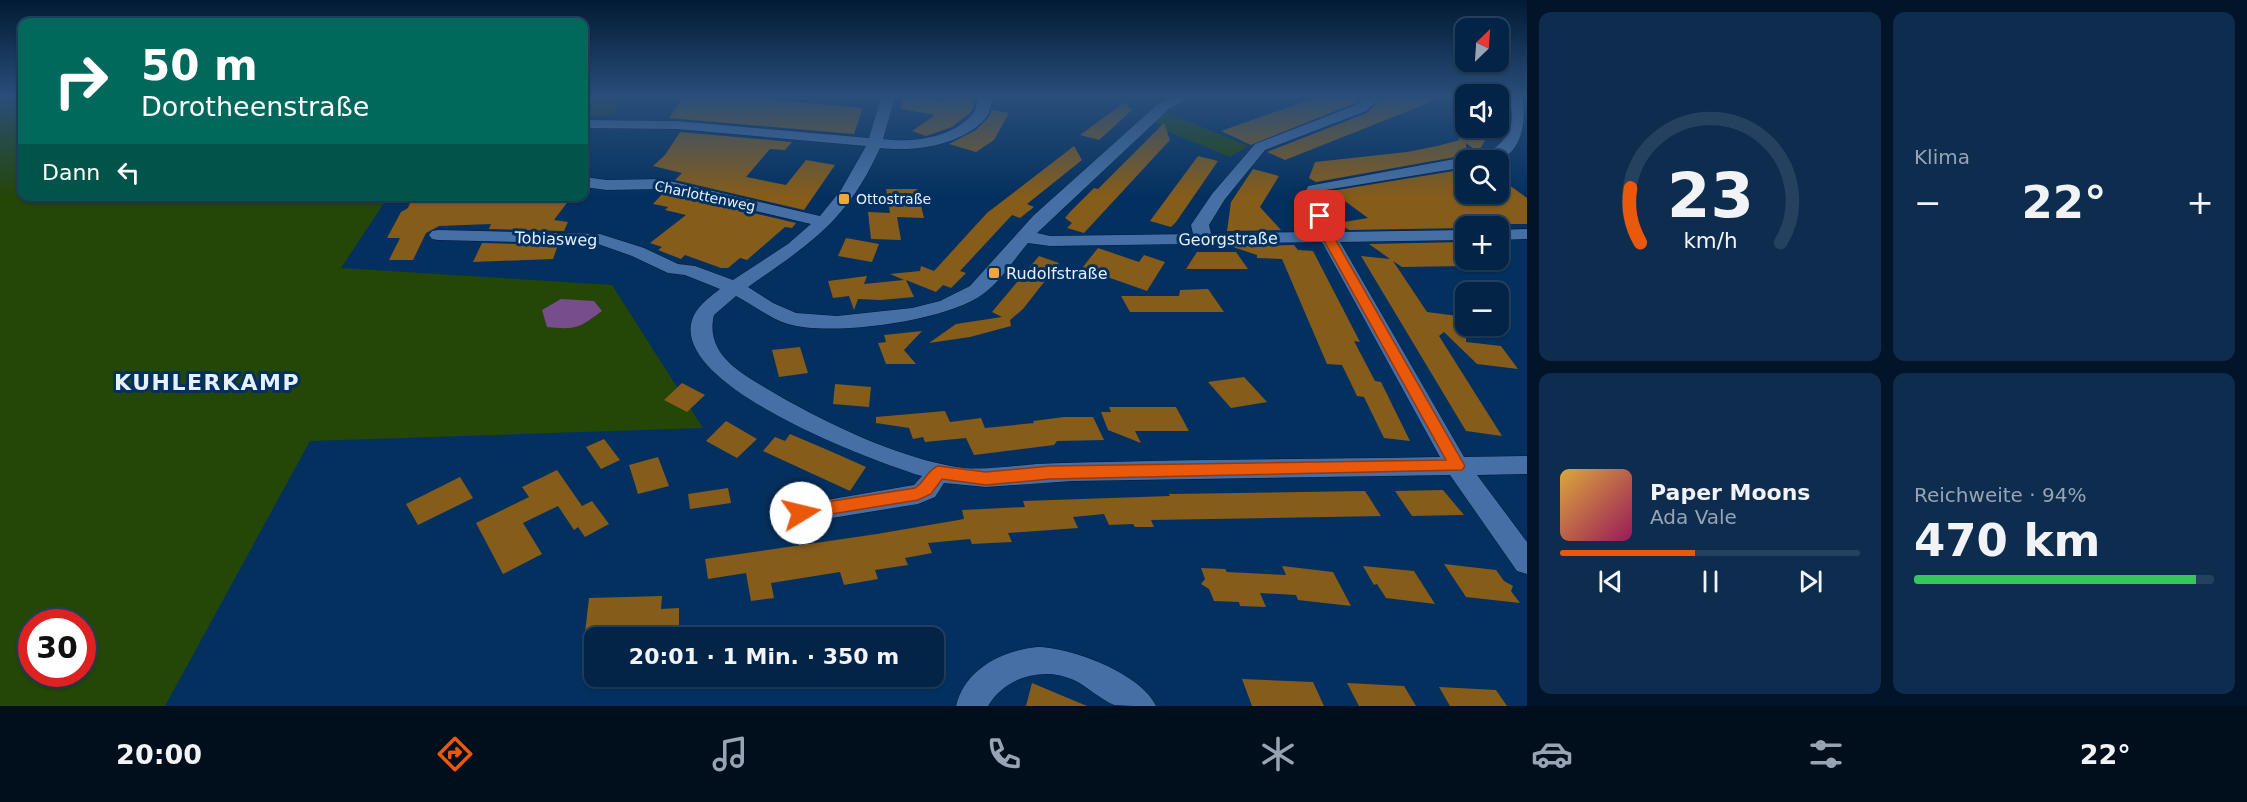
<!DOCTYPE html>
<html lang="de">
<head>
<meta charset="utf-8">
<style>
	body { margin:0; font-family:"DejaVu Sans",sans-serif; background:#0d2c4e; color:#f1f3f6; height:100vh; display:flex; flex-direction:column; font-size:22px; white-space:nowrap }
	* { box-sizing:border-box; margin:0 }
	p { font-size:20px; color:#97a4b4 }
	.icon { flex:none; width:33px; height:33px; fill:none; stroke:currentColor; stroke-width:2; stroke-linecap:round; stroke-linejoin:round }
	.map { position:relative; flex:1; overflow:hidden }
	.drawer { display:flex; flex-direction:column; gap:12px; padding:12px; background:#021427; width:720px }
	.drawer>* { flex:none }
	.banner { position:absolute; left:18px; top:18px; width:570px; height:183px; border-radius:12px; box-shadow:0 2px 4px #0004,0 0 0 2px #244160; background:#00695c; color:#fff; overflow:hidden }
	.needle { width:39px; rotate:25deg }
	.tools { position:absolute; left:1455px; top:18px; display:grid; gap:12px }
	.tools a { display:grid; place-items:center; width:54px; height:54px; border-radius:12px; background:#032447; box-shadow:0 2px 4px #0004,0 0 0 2px #244160; font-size:30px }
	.speed { position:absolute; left:18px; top:609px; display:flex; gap:12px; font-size:30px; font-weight:700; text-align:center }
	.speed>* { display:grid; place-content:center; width:78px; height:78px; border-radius:50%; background:#032447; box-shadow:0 2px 4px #0004,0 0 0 2px #244160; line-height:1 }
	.speed .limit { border:9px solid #d22; background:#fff; color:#111 }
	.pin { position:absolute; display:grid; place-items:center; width:51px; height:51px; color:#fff; margin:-26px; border-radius:12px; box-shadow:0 3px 9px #0006 }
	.me { position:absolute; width:66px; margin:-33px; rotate:81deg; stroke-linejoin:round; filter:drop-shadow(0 0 4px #0008) }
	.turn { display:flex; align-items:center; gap:21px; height:126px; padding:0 24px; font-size:27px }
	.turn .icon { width:78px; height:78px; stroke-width:2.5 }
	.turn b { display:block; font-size:42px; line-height:51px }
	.then { display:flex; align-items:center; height:57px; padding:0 24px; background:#0003; gap:12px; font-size:22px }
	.big { font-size:45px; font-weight:600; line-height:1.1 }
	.drawer .tile { flex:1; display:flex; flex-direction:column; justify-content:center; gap:9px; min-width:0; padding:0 21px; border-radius:12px; background:#0d2c4e }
	.drawer .dial { align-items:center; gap:0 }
	.dial svg { height:156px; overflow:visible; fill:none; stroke:#244160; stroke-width:7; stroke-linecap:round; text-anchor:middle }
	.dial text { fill:#f1f3f6; stroke:none }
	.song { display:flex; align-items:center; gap:18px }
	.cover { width:72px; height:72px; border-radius:9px; background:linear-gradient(135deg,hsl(40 70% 55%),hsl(330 70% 35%)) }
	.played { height:6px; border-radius:3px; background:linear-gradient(90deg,#ea580c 45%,#244160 45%) }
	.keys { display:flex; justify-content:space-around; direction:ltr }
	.heat { display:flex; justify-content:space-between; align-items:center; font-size:33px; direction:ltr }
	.charge { height:9px; border-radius:4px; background:linear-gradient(90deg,#34c759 94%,#244160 0) }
	.drawer .tiles { flex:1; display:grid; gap:12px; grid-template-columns:repeat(2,1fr) }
	.trip { position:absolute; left:584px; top:627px; width:360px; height:60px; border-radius:12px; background:#032447; box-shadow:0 2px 4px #0004,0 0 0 2px #244160; font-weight:600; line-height:60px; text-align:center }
	.tabs { display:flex; height:96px; justify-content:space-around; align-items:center; background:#010e1c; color:#97a4b4 }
	.tabs .icon { width:42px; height:42px }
	.tabs .active { color:#ea580c }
	.tabs b { font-size:27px; color:#f1f3f6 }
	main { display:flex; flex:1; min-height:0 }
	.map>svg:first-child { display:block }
</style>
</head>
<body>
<main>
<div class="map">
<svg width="1527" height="706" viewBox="0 0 1527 706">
	<rect width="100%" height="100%" fill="#04305f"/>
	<!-- green -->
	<path fill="#244607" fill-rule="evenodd" d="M0 97H22V196L388 197 341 268 612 285 703 428 310 441 165 706H0ZM32 622H82V674H32Z
		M584 97H619L614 110 615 116 584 115Z
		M1163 111 1248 146 1230 157 1158 127 1162 125 1152 121Z"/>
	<!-- water -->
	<path fill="#784d8c" d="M561 299 594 301 602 311C579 328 576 330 547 327L542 310Z"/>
	<!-- building -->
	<path fill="#855c1a" d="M683 97 775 100 863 108 854 134 669 118Z
		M903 97 946 101 945 97H970L974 107 970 113 952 127 926 136 912 131 935 115 901 109Z
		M1318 97H1362L1355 103 1251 145 1221 131Z
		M1383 97 1441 98 1285 160 1267 152 1367 113Z
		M1125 102 1132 110 1099 140 1080 135Z
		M992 110 1009 113 994 140 976 152 949 144 976 130 988 118Z
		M1164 123 1170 140 1084 233 1067 228 1072 223 1065 218 1070 212 1094 188 1098 189Z
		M1468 128 1489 133 1480 149H1474L1466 143V155L1316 182 1309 178 1315 162 1407 152 1437 146 1460 140 1458 139Z
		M680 132 792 142 785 150 770 149 746 177 786 185 806 160 835 165 804 210 675 180 682 173 653 166 665 155Z
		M1074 146 1082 160 1027 204 1034 207 1020 218 1012 215 960 271 966 273 951 288 943 285 936 292 906 280 914 297 881 300 858 299 854 310 849 296 833 298 828 281 867 276 864 284 904 280 890 274 920 271 921 266 934 271 987 213Z
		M1198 156 1218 161 1176 222 1171 227 1150 221Z
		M1253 169 1279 176 1260 207 1281 230 1227 231 1231 202Z
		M1466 169V194H1478L1498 206V177L1527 198V224H1488L1492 226 1466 228 1349 230 1338 223 1368 218 1331 191Z
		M886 189H917L924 218 897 217 901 240 871 239 868 212 890 213Z
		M664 192 796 223 792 228 785 227 747 260 740 258 728 268H721L685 255 681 259 658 250 662 247 650 243 686 215 665 210 668 207 653 204Z
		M420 196H572L554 220 568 222 564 231 489 229 491 224 439 226 426 233 413 260H389L400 238H387L401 212 408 208 412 198Z
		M846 238 879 244 872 262 838 256Z
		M1466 242V266L1402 267 1393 261 1427 312 1466 317V342L1501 346 1518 369 1477 364 1444 332 1439 336 1502 436 1466 431 1361 256 1390 259 1369 244Z
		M482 243 558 245 553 259 473 262Z
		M1294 245 1298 250 1313 251 1360 342 1354 341 1375 381 1381 382 1410 441 1384 438 1364 397 1357 396 1342 365 1327 364 1282 259 1257 258V255L1230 246Z
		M1098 248 1139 262 1144 255 1165 262 1147 291 1082 268Z
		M1197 252H1236L1248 269H1186Z
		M1039 256 1059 263 1023 309 1010 320 1011 326 970 337 929 343 956 324 1002 317 992 312Z
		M1208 289 1224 312H1130L1121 296H1179L1180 290Z
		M922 331 904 350 916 364H886L878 343 886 342 884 335Z
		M800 347 808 373 779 377 772 350Z
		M1244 377 1267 402 1231 408 1208 382Z
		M682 383 705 395 687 412 664 400Z
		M835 384 871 387 869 407 833 404Z
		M1109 407H1176L1189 431H1135L1141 443 1108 430 1101 412H1111Z
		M945 411 950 422 981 418 985 428 1034 423 1033 421 1064 417H1093L1104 440 1057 441 1054 445 974 455 966 438 925 442 923 437 913 439 909 428 876 423V417Z
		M726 421 757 439 737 458 706 441Z
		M790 434 830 451 866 467 850 491 763 451 775 437 785 441Z
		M604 439 620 460 601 469 586 447Z
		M658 457 669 486 638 494 629 465Z
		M557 470 582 506 592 501 609 524 585 537 578 527 574 530 558 506 523 523 542 554 503 574 476 523 529 497 522 487Z
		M460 477 473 498 418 525 406 504Z
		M728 488 731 503 690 509 688 494Z
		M1443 490 1464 515 1412 516 1395 491Z
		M1365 491 1381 516 1151 520 1154 527H1135L1133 524 1109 525 1104 514 1073 517 1078 528 1008 533 1012 542 972 544 970 539 928 543 932 553 905 558 908 565 875 570 878 579 844 585 840 572 771 583 774 598 751 601 746 573 708 579 705 559 877 534 964 519 962 510 1025 507 1023 501 1170 496 1169 494Z
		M1444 564 1496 570 1504 581 1513 586 1511 591 1520 603 1466 597Z
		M1282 566 1333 572 1351 606 1298 600 1296 595 1260 593 1266 607 1240 606 1239 602 1214 601 1209 589 1201 584 1205 579 1201 568 1225 569 1227 572 1286 575Z
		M1363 566 1414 571 1435 604 1386 598 1377 584 1374 585Z
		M662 596 661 609 679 608V629L585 633 589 598Z
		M1242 679 1313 682 1324 706H1252Z
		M1032 683 1087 706H1026Z
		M1347 683 1404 686 1416 706H1359Z
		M1439 687 1496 690 1507 706H1450Z"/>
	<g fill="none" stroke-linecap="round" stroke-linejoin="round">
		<!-- street casing -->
		<g stroke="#00173a" stroke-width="1">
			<path id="street" d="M881 97H895L883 139C912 143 951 138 972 115 976 111 977 103 979 97H993C991 104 990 114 985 119 960 146 914 152 880 148 847 221 811 243 748 287L773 303 796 313 837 316 912 308 940 301 970 286 1033 216 1159 103 1172 97H1191L1169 109 1037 233 1050 236 1193 234 1191 225 1212 194 1255 144 1356 105 1366 97H1381L1366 111 1265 150 1225 199 1209 225 1211 233 1317 232 1304 195 1308 186 1487 153C1509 141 1518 121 1508 97H1522C1527 119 1522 156 1495 160 1486 162 1475 160 1466 160V167L1326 190 1321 192 1320 195 1335 232 1466 230V240L1340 242 1464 457 1527 456V474L1477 475 1527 542V574L1517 571 1450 475 1072 481 986 487 944 483 935 497 918 504 801 523 792 520 788 513 792 506 914 485 922 476C875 462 661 383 694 315 700 304 711 296 720 289L685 275 668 273 632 256 598 244 438 240 432 239 429 235 432 231 438 230 600 234 644 248 678 264 695 266 733 280 788 244 811 224 661 189 607 190 584 187V177L607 180 661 179 820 216 841 190 866 146 677 129 584 128V120L677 121 869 138ZM1322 242 1440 457C1330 459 1219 459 1109 462 1085 462 1061 463 1037 464 1013 466 988 470 964 468 900 460 819 420 764 387 737 371 705 352 714 315L736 296C754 305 768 318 788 324 830 337 948 321 983 294 999 283 1015 258 1028 243L1050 246Z
				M1527 229V239L1498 240V230Z
				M1037 647C1071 647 1142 674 1156 706 1144 706 1124 706 1114 705 1100 699 1088 687 1074 680 1043 666 1005 677 988 706H956C965 669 1002 651 1037 647Z"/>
		</g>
		<!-- street -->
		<use href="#street" fill="#4670a5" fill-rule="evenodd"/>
	</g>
	<!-- sky -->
	<linearGradient id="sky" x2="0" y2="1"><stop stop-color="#021a34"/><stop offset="0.49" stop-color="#294e7a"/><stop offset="1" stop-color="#294e7a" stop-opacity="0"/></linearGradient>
	<rect width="1527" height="196" fill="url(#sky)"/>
	<!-- route -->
	<path fill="#ea580c" stroke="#983908" stroke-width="1.5" d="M1320 212 1326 216 1334 237 1462 461 1465 466 1462 470 1050 479 986 485 942 479 931 494 918 500 801 519 795 517 793 513 795 508 801 506 915 488C924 483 927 470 938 466L986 472 1050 466 1446 460 1322 237 1315 216Z"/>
	<!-- markers -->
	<g fill="#eda83b" stroke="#04305f" stroke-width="2">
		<rect x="838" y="193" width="12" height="12" rx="3"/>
		<rect x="988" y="267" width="12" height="12" rx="3"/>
	</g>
	<g text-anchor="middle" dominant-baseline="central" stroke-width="6" stroke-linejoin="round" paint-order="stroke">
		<!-- far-street labels -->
		<g font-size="14" fill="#e6f0fc" stroke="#04305f">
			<text transform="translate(705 196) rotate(12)">Charlottenweg</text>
		</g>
		<!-- far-poi labels -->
		<g font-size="14" fill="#e6f0fc" stroke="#04305f" text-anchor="start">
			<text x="856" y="199">Ottostraße</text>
		</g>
		<!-- street labels -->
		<g font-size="16" fill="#e6f0fc" stroke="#04305f">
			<text transform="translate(556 239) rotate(2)">Tobiasweg</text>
			<text transform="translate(1228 239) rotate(-1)">Georgstraße</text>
		</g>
		<!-- poi labels -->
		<g font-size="16" fill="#e6f0fc" stroke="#04305f" text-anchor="start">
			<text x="1006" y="273">Rudolfstraße</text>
		</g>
		<!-- district labels -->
		<g font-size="22" font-weight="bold" letter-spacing="1.5" fill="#e6f0fc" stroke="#04305f">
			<text x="207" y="382">KUHLERKAMP</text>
		</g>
	</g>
</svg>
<div class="tools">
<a><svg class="needle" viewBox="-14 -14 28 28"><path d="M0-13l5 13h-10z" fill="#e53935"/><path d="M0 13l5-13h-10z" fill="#97a4b4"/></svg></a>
<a><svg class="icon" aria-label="sound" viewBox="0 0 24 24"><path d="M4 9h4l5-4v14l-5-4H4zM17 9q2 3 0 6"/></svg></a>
<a><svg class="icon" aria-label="search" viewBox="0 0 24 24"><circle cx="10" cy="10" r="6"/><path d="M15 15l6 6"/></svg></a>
<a>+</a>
<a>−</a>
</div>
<div class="speed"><div class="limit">30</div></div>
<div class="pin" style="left:1320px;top:216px;background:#d93025"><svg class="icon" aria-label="arrive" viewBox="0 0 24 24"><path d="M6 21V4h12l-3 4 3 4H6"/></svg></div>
<svg class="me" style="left:801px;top:513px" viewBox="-20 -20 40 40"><circle r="19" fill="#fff"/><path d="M0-13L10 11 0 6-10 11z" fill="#ea580c"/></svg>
<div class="trip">20:01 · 1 Min. · 350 m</div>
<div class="banner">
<div class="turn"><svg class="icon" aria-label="right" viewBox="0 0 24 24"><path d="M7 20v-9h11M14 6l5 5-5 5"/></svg><div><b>50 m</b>Dorotheenstraße</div></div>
<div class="then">Dann<svg class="icon" aria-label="left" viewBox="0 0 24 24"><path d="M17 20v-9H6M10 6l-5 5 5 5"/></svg></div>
</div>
</div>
<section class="drawer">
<div class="tiles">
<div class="tile dial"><svg viewBox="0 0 100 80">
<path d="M14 69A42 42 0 1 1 86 69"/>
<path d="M14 69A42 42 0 0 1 9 41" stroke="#ea580c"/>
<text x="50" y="56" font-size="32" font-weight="700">23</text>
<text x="50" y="72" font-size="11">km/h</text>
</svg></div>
<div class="tile"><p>Klima</p>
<div class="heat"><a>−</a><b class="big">22°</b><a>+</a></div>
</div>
<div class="tile">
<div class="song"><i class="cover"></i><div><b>Paper Moons</b><p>Ada Vale</p></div></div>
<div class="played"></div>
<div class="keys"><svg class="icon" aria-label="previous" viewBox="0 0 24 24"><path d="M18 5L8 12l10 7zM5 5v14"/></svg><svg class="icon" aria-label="pause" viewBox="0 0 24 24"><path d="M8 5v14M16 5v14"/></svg><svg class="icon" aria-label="next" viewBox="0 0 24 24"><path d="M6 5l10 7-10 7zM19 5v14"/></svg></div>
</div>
<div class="tile"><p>Reichweite · 94%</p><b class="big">470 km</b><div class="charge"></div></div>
</div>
</section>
</main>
<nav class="tabs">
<b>20:00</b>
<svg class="icon active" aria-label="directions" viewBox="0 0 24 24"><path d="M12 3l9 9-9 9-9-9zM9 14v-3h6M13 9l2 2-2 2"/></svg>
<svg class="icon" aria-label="music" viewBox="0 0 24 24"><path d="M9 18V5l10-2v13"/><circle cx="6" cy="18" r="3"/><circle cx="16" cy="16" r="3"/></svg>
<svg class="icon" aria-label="phone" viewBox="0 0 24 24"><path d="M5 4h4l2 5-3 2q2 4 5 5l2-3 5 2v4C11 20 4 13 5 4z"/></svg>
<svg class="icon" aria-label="climate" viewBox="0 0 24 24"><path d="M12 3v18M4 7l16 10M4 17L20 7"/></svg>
<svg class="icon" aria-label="car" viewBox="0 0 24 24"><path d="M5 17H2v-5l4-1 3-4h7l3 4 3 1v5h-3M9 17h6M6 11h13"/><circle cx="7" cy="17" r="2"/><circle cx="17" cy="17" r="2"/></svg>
<svg class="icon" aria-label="filters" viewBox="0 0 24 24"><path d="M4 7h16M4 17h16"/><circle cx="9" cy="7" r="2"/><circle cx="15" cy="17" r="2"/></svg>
<b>22°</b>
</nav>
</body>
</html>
